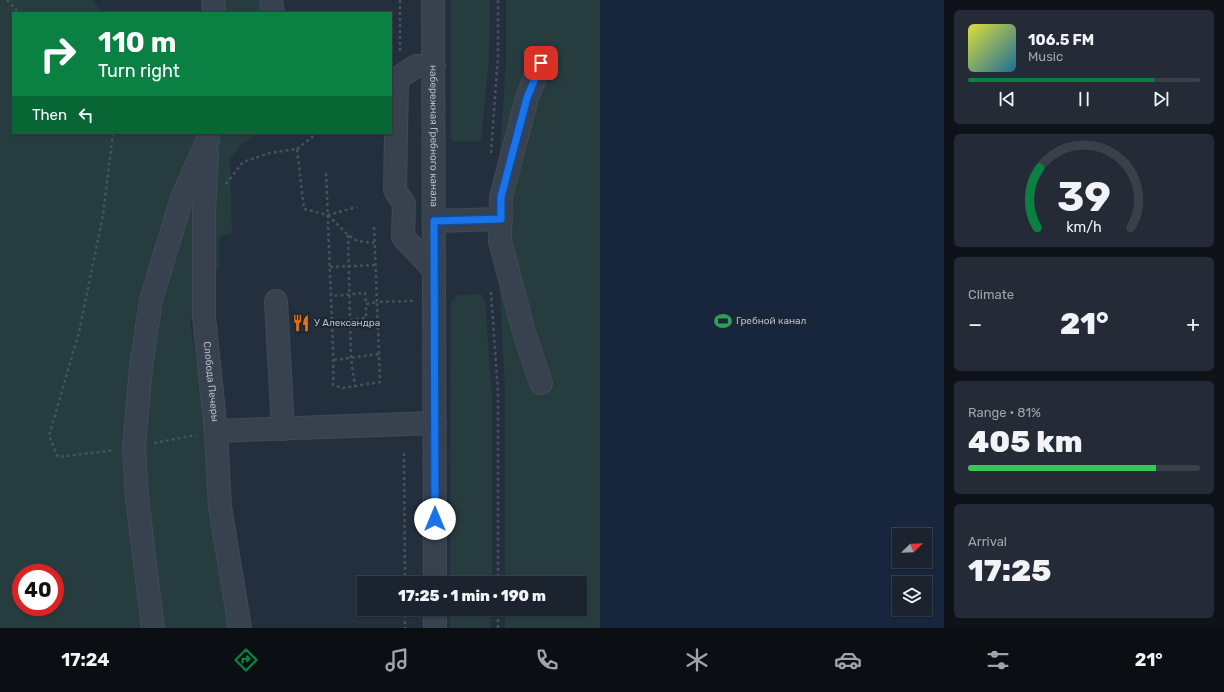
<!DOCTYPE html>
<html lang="en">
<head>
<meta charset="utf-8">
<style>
	body { margin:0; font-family:Rubik,sans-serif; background:#242b36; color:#f1f3f6; height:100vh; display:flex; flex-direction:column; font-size:15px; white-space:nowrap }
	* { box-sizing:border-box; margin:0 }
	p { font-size:13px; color:#a0a4aa }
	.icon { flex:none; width:22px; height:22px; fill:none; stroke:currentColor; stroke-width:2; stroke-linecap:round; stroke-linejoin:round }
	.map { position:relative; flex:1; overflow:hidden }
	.drawer { display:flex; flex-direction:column; gap:10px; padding:10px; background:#0f1319; width:280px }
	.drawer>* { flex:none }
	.guide { position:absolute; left:12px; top:12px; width:380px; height:122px; border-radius:0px; box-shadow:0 1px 3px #0004,0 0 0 1px #39404a; background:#0b8043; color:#fff; overflow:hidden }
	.needle { width:26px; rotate:67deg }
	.tools { position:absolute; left:892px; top:528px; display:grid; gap:8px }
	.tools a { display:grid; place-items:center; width:40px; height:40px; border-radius:0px; background:#1b232e; box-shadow:0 1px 3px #0004,0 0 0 1px #39404a; font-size:20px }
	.speed { position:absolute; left:12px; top:564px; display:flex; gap:8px; font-size:20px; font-weight:700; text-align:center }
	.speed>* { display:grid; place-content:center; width:52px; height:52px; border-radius:50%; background:#1b232e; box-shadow:0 1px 3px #0004,0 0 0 1px #39404a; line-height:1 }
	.speed .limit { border:6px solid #d22; background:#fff; color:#111 }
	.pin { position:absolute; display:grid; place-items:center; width:34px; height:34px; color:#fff; margin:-17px; border-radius:8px; box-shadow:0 2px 6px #0006 }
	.me { position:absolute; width:44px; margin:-22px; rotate:0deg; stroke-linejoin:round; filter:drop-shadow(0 0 3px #0008) }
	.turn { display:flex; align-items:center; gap:14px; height:84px; padding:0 20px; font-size:18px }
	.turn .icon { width:52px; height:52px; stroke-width:2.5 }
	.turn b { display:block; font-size:28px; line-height:34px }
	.then { display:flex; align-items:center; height:38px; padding:0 20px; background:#0003; gap:8px; font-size:15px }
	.big { font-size:30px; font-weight:800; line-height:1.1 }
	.drawer .tile { flex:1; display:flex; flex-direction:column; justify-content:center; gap:6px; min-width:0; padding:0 14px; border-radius:6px; background:#242b36 }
	.drawer .dial { align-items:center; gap:0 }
	.dial svg { height:104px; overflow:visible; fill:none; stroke:#39404a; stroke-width:7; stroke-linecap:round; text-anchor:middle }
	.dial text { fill:#f1f3f6; stroke:none }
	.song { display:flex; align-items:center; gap:12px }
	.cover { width:48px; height:48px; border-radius:6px; background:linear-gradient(135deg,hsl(60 70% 55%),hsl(200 70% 35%)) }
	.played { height:4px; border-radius:2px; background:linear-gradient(90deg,#0b8043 80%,#39404a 80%) }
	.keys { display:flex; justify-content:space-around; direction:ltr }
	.heat { display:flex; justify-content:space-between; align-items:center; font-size:22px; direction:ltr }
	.charge { height:6px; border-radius:3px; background:linear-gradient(90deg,#34c759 81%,#39404a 0) }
	.trip { position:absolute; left:357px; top:576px; width:230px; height:40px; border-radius:0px; background:#1b232e; box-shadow:0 1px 3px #0004,0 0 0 1px #39404a; font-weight:800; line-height:40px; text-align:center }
	.tabs { display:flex; height:64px; justify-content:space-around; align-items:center; background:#0b0e12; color:#a0a4aa }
	.tabs .icon { width:28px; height:28px }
	.tabs .on { color:#0b8043 }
	.tabs b { font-size:18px; color:#f1f3f6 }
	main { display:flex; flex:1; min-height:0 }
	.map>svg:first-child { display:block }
</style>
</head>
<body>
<main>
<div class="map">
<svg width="944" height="628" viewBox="0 0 944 628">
	<rect width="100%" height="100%" fill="#242f3e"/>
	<!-- green -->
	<path fill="#263c3f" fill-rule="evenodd" d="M0 0H93L102 13H13V133H259L242 144 230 159 232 233 219 237V266L190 322 206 417V448L215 532 233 628H0ZM21 573H55V607H21Z
		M217 0H277L280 13H219Z
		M451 0H490L489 59 481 141 453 142 451 138Z
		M506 0H944V628H505V609H580V583H505V390L498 251 497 194 506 63ZM899 535H925V561H899ZM899 583H925V609H899Z
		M481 294 485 300 492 397V583H450L451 302 457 295Z
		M450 609H491V628H450Z"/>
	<!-- water -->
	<path fill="#17263c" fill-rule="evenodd" d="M600 0H944V628H600ZM899 535H925V561H899ZM899 583H925V609H899Z"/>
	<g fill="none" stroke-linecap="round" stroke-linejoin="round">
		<!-- minor casing -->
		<g stroke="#414a57" stroke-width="24">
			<g id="minor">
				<path d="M213 0 214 13"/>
				<path d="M271 0 273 13"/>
				<path id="s1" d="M433 0 435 583"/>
				<path d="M397 79 395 190 404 204 403 237 434 270"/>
				<path d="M391 83 416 66H434"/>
				<path id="s2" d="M207 154 204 213V317L216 431 220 507 240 628"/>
				<path d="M434 221 501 219"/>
				<path d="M276 301 283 429"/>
				<path d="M541 383 525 336 500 241 501 197 527 98 541 63"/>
				<path d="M216 431 435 423"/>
				<path d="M435 609V628"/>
				<path d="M153 628 137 498 134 447 141 367 151 300 182 198 208 140"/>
			</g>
		</g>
		<!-- path -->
		<path stroke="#3f5557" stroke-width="2.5" stroke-dasharray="3 3" stroke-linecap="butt" d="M7 0 19 13
			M400 0V53
			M113 133 103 215 79 332 49 436 58 457 115 450
			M297 149 317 133
			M491 153 498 56V0
			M326 173C328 214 329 255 331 296 332 326 334 356 333 385L343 388 380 382 377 302 366 304 365 293 331 296
			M226 184 243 162 270 153 297 149 304 209 328 215 357 207
			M328 215 348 235 357 241 374 243
			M374 227 377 302 414 301
			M348 235 351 358 355 386
			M330 267 375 265
			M491 292 498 392V583
			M332 322 366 318V304
			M334 360 379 354
			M154 443 196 435
			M404 453 405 583
			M405 609V628
			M498 628V609"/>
		<!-- minor -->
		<use href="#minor" stroke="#38414e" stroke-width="22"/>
	</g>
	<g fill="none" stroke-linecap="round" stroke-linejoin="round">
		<!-- route casing -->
		<g stroke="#114b97" stroke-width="10">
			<path id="route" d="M435 519 434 221 501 219V197L527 98 541 63"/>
		</g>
		<!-- route -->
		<use href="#route" stroke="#1a73e8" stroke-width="7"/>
	</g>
	<!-- icons -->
	<defs>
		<g id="stadium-bare" transform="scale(1.38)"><path d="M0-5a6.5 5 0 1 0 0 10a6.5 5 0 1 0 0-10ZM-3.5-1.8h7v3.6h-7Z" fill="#2e9e5b" stroke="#1d2633" stroke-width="2.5" paint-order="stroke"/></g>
		<g id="restaurant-bare" transform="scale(1.38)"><path d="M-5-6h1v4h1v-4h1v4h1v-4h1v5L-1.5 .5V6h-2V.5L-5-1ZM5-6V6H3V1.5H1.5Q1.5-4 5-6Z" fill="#e8710a" stroke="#1d2633" stroke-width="2.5" paint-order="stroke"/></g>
	</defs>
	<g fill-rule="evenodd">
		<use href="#stadium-bare" x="723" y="321"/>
		<use href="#restaurant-bare" x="301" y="323"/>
	</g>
	<g text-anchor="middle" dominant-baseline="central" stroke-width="4" stroke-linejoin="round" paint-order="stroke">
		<!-- street labels -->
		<g font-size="10" fill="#b4bcc9" stroke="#1d2633">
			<text stroke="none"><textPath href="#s1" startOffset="136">набережная Гребного канала</textPath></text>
			<text stroke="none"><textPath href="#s2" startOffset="228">Слобода Печеры</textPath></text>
		</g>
		<!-- poi labels -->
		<g font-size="10" fill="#b4bcc9" stroke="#1d2633" text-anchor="start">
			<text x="736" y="321">Гребной канал</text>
			<text x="314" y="323">У Александра</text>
		</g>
	</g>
</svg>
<div class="tools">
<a><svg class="needle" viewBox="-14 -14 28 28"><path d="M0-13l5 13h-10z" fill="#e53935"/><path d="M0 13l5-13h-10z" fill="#a0a4aa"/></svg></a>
<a><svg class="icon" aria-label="layers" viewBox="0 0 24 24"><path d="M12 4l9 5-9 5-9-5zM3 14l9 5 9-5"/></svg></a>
</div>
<div class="speed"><div class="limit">40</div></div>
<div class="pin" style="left:541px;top:63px;background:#d93025"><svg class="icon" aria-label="arrive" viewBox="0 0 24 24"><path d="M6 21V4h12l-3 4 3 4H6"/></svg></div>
<svg class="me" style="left:435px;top:519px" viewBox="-20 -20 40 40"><circle r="19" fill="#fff"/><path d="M0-13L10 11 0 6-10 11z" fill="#1a73e8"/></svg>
<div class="trip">17:25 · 1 min · 190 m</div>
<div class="guide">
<div class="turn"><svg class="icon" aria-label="right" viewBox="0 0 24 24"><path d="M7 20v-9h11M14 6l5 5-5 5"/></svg><div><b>110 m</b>Turn right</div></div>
<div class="then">Then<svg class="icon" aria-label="left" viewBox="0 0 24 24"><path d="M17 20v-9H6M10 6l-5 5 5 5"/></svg></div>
</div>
</div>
<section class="drawer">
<div class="tile">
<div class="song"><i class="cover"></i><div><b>106.5 FM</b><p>Music</p></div></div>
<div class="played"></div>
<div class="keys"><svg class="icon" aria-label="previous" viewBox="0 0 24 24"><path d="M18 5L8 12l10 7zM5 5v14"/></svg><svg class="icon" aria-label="pause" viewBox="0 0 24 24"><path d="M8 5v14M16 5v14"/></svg><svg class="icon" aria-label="next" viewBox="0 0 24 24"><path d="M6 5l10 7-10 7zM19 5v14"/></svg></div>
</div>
<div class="tile dial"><svg viewBox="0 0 100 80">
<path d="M14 69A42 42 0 1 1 86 69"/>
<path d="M14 69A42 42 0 0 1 16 23" stroke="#0b8043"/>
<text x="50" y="56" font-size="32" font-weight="700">39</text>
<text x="50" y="72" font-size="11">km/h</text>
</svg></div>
<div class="tile"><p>Climate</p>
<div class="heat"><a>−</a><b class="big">21°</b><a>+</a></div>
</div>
<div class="tile"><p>Range · 81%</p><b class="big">405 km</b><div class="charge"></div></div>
<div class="tile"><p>Arrival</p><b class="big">17:25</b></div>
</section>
</main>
<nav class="tabs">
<b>17:24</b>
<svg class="icon on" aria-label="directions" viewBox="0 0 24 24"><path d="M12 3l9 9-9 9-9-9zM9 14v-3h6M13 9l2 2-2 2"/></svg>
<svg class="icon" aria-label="music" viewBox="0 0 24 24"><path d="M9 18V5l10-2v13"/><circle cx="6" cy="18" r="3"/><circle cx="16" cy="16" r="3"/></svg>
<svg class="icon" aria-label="phone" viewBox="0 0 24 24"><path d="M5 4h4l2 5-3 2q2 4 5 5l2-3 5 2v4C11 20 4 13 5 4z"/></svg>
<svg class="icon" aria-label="climate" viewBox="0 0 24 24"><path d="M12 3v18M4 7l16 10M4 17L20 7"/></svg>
<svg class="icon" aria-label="car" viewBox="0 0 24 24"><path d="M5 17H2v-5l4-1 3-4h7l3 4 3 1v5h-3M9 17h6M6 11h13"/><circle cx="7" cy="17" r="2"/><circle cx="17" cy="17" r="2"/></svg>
<svg class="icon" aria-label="filters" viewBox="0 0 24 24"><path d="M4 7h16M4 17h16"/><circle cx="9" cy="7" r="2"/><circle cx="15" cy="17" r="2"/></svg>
<b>21°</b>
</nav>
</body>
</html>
